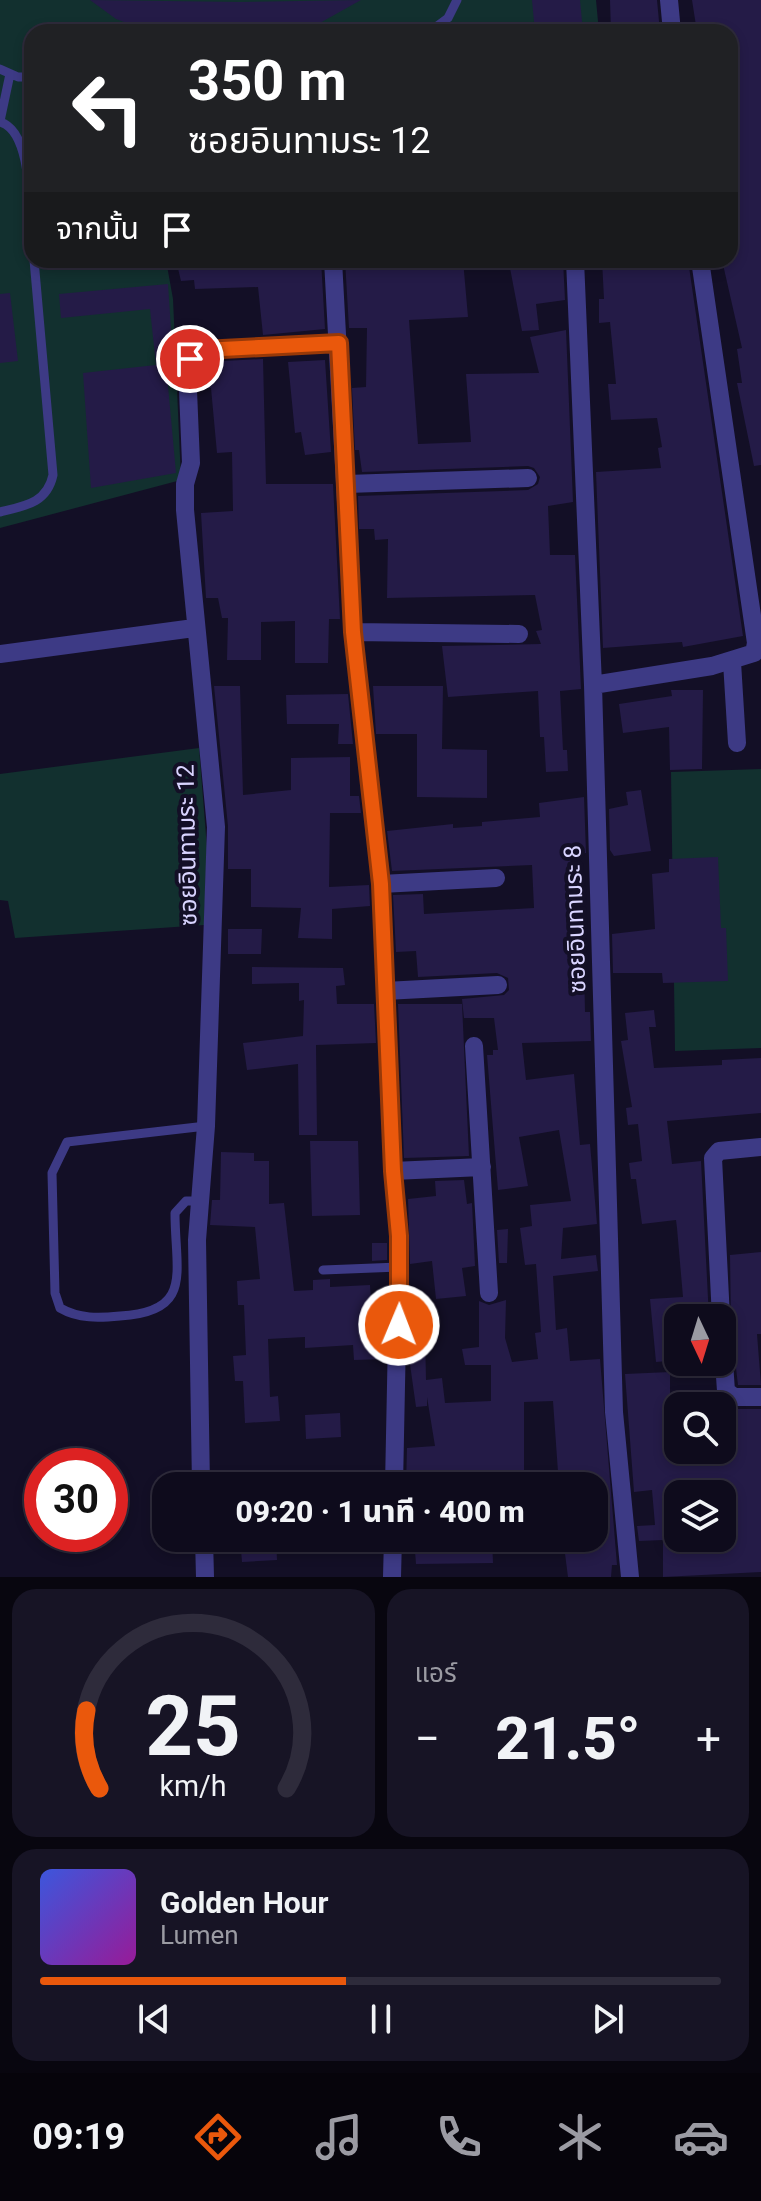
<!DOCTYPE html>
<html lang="th">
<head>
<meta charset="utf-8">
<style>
	body { margin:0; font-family:Roboto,"Noto Sans Thai",sans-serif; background:#171425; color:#f1f3f6; height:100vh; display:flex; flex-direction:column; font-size:30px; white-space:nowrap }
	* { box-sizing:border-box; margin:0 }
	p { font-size:26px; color:#9b9ba3 }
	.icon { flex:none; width:44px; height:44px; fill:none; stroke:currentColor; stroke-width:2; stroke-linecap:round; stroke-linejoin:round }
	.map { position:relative; height:1577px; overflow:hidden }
	.drawer { display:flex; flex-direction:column; gap:12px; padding:12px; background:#08060f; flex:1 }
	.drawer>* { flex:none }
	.top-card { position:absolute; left:24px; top:24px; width:714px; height:244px; border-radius:24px; box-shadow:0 4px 12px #0003,0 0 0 2px #2e2b3b; background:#202124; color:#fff; overflow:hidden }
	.needle { width:52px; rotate:176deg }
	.fabs { position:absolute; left:664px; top:1304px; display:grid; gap:16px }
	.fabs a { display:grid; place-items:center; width:72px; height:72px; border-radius:16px; background:#0e0b1c; box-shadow:0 4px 12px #0003,0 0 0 2px #2e2b3b; font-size:40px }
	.speed { position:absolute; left:24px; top:1448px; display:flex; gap:16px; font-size:40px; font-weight:700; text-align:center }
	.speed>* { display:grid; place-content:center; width:104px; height:104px; border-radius:50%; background:#0e0b1c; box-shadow:0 4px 12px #0003,0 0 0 2px #2e2b3b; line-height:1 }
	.speed .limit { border:12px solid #d22; background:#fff; color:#111 }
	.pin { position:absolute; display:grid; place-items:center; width:68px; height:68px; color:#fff; margin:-34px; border:4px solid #fff; border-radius:50%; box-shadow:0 2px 8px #0007 }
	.me { position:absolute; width:88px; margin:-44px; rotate:1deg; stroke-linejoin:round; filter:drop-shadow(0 0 6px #0008) }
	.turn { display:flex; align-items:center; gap:28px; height:168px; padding:0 32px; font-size:36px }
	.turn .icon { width:104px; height:104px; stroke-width:2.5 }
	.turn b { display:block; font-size:56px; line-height:68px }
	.then { display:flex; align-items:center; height:76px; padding:0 32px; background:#0003; gap:16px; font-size:30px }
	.big { font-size:60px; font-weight:800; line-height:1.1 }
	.drawer .tile { flex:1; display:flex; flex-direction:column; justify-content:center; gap:12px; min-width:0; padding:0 28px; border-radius:24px; background:#171425 }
	.drawer .dial { align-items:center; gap:0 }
	.dial svg { height:208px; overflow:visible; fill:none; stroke:#2e2b3b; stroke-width:7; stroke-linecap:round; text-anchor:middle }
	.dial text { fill:#f1f3f6; stroke:none }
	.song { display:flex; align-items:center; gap:24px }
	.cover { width:96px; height:96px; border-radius:12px; background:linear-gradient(135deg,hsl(230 70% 55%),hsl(300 70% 35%)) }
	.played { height:8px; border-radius:4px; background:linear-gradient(90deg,#ea580c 45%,#2e2b3b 45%) }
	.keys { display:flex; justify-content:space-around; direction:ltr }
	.heat { display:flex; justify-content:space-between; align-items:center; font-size:44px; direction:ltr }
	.drawer .tiles { flex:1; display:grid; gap:12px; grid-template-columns:1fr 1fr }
	.tile:last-child { grid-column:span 2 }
	.trip { position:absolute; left:152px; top:1472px; width:456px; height:80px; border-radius:24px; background:#0e0b1c; box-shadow:0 4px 12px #0003,0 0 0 2px #2e2b3b; font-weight:800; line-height:80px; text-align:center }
	.dock { display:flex; height:128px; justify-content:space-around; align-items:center; background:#06040b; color:#9b9ba3 }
	.dock .icon { width:56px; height:56px }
	.dock .on { color:#ea580c }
	.dock b { font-size:36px; color:#f1f3f6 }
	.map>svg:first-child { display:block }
</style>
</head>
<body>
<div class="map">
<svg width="761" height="1577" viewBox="0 0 761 1577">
	<rect width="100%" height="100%" fill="#130f26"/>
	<!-- green -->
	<path fill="#12302f" d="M0 0H596L599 32H32V260H166L173 299 181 480 0 528Z
		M199 748 207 848 204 925 15 938 8 901 0 900V774Z
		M761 769V1048L675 1051 671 772Z"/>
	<!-- building -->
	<path fill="#241b47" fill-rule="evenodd" d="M90 0 240 2 361 0 318 24 290 32H151L116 19Z
		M532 0H580L583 32H535Z
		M610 0H657L660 32H611Z
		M692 0H761V465L754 466 737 383H742L737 349 742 348 722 260H730V32H697Z
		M176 260H321L325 329 263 335 258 287 195 289 194 280 181 281Z
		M345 260H463L468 317 409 320 418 444 471 442 466 374 539 373 530 337 566 330 573 502 548 506 550 555H575L581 689 560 691 563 750H567L568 771 546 772 544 737H540L538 691 448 697 442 646 541 644 536 631 542 630 535 595 387 598 388 539 375 540 374 529H359L358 496 528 490 538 484 540 477 534 468 528 466 362 472 359 450H355L352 388 366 387 367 328H349Z
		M531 260H563L565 300 536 304 539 330 522 331 510 268 533 265Z
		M602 260H688L743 636 683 647 682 642 603 648 596 472 661 468 658 448 662 447 657 418 611 420 608 384H616L610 322 599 323V299H604Z
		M168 284 174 373 167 375 176 473 91 488 83 373 156 365 150 309 61 318 59 294Z
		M10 293 18 361 0 363V294Z
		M263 359 266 484H333L340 619H329L328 663H295V621L261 622V660H227L228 618H222L218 598H206L201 513 233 511 232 452 217 453 211 388H204L202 365 205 362Z
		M325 360 331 452 305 455 301 432 295 433 288 362Z
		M214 686H240L243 795 291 790V758L350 757V796H359L361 813H330L329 887 369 885 370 906 332 909V939L298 938 301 908 251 907V869H228V826Z
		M373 686H443L442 749 487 750V798L417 797V734H376Z
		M671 690H703L702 769 670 770 669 727 623 733 619 704 672 696Z
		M348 694 353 744H338L339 724H287L286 695Z
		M641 790 651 851 614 856 610 850 609 809 628 805 626 792Z
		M584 797 586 853 570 855 573 918 582 917 577 966H584L585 1012H590L591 1041 522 1043 526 1080 574 1074 580 1145 590 1144 597 1224 563 1228 561 1259 596 1255 598 1271 553 1276 556 1330 567 1328 570 1361 600 1359 617 1565H612L611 1577H568L563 1538H594V1486H559L553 1401 524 1402V1470L518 1471V1486H406L407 1448 435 1446 427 1397V1406L416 1407 409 1357V1333H425L426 1380 442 1378 445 1403 491 1401V1365H465L462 1349 479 1347V1301L489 1305 506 1300 505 1338 512 1362 538 1359 535 1333 541 1332 536 1264 525 1265 520 1228 532 1226 530 1205 571 1201 559 1130 519 1137 528 1186 498 1190 487 1055H493V1050H498L494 1018H464L462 999 504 995 509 990 508 978 497 973 418 977 416 951 396 952 393 895 423 894 424 914 534 908 532 865 392 871 387 831 453 824V828L482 826V822L540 817 539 803Z
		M718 857 721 928H726L728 981 663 983 662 973H613L612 934 655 929 652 874 669 872V859Z
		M228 929H262L261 954H228Z
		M252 967 343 968 345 985 336 986 337 1004H374L376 1043 316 1045 317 1135H299L298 1064 247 1070 243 1043 303 1036 304 1000 299 1001V983L252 984Z
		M398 1004H462L469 1156 404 1158Z
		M654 1010 656 1027H649L654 1068 722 1065V1060L761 1058V1113L667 1121 672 1164 701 1161 709 1318H678V1360L656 1362 650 1299 683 1297 677 1228 676 1220 642 1224 636 1179H631L629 1163 642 1161 638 1124 628 1125 626 1108 632 1107 621 1041 628 1040 625 1013Z
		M310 1141H358L360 1215 312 1216Z
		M221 1152 254 1153V1161H269V1204L284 1203 294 1291 313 1290V1280L330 1279V1287L370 1285 373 1334H385V1359L354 1360 353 1345 305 1348V1337L268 1339 270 1397 278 1396 280 1421 245 1423 243 1381H235L233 1356 246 1355 244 1305H238L237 1281 260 1279 255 1227 210 1225 212 1200H220Z
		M464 1180 467 1204 472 1203 475 1266 462 1268 466 1296 436 1299 432 1261 410 1264 408 1199 436 1196 435 1181Z
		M508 1229 507 1263H499L497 1230Z
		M372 1243H387V1260L372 1261Z
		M761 1252V1334H757L761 1385H738L731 1325 730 1255Z
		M670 1372V1407L678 1406V1450H722V1403L734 1409H761V1572L663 1577V1540L639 1541 637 1526 655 1525 652 1490 634 1492 625 1374ZM678 1494H722V1538H678Z
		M340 1413 341 1437 306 1439 305 1415Z
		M240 1538H276L277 1560 242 1562Z
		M414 1538H492L493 1563 416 1564Z"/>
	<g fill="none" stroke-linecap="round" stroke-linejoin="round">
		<!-- lane -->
		<path stroke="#3d3a85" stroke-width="9" d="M429 32 448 18 457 0
			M0 69 18 77H32
			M0 121 10 74
			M0 122C33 131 29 211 32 241
			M0 512C25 506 47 503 53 475L34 260
			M199 1201H186L175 1213C175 1272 194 1312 120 1316 99 1318 79 1319 60 1308L55 1293 52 1173 67 1142 206 1126
			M323 1270 399 1267"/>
		<!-- street -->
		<path stroke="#3d3a85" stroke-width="18" d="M669 0 672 32
			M333 260 353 632 381 884 393 1171 399 1236 394 1486
			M575 260 593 685 614 1412 630 1577
			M347 484 528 478
			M353 632 519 634
			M0 654 194 628
			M732 662 737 743
			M593 685 712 666 754 653 756 643 700 260
			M381 884 496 878
			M385 991 498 985
			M474 1046 489 1293
			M393 1171 482 1167
			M721 1318 713 1158 719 1151 761 1147
			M722 1333 726 1391 734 1397H761
			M201 1486 197 1240 206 1126 216 827 185 510V484L191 463 187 366 195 353 203 350 339 343
			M204 1538 205 1577
			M392 1577 393 1538"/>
	</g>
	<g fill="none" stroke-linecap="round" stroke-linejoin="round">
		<!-- route casing -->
		<g stroke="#983908" stroke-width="20">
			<path id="route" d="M190 359 203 350 339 343 353 632 381 884 393 1171 399 1236V1325"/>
		</g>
		<!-- route -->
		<use href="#route" stroke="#ea580c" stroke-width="14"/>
	</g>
	<g text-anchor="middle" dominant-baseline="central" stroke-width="8" stroke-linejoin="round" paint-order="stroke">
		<!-- street labels -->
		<g font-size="24" fill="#d9d4ff" stroke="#130f26">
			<text transform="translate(187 845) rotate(-91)">ซอยอินทามระ 12</text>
			<text transform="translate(575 919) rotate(-92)">ซอยอินทามระ 8</text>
		</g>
	</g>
</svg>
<div class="fabs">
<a><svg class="needle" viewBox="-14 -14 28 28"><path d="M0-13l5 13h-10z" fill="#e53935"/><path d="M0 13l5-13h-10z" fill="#9b9ba3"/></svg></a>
<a><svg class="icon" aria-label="search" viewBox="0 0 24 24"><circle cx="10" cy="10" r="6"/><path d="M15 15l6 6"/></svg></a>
<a><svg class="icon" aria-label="layers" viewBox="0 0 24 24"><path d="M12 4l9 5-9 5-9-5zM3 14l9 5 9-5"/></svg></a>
</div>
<div class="speed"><div class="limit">30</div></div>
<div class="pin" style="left:190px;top:359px;background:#d93025"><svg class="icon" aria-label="arrive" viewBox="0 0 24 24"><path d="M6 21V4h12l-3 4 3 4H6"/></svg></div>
<svg class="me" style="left:399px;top:1325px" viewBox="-20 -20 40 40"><circle r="17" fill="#ea580c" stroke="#fff" stroke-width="3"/><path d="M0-11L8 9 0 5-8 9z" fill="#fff"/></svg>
<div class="trip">09:20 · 1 นาที · 400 m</div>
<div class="top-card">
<div class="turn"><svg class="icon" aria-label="left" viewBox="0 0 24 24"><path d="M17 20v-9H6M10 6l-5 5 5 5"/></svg><div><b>350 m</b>ซอยอินทามระ 12</div></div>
<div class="then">จากนั้น<svg class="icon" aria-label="arrive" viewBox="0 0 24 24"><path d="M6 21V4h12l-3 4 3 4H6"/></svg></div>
</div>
</div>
<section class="drawer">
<div class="tiles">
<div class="tile dial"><svg viewBox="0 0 100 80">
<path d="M14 69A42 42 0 1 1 86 69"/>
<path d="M14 69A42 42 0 0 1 9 39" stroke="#ea580c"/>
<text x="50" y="56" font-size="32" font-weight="700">25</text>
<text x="50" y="72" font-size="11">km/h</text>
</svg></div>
<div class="tile"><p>แอร์</p>
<div class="heat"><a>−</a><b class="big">21.5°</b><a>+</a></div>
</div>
<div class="tile">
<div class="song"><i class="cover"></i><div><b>Golden Hour</b><p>Lumen</p></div></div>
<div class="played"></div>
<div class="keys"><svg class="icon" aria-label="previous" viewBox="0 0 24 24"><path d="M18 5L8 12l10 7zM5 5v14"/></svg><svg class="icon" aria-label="pause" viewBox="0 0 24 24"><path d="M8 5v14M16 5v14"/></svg><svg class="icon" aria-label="next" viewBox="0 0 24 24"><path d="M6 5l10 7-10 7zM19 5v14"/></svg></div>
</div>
</div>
</section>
<nav class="dock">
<b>09:19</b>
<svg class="icon on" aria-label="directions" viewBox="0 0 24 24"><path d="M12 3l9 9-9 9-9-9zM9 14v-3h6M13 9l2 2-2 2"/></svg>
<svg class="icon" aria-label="music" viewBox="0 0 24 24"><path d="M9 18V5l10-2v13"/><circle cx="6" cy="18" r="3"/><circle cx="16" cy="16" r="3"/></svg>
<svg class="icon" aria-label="phone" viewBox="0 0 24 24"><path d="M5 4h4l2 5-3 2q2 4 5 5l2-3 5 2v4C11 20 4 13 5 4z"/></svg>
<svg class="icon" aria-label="climate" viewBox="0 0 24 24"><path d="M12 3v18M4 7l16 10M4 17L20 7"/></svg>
<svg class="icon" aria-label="car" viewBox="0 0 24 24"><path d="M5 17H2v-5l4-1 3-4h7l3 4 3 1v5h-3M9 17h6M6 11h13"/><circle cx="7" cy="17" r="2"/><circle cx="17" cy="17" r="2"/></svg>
</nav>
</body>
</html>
